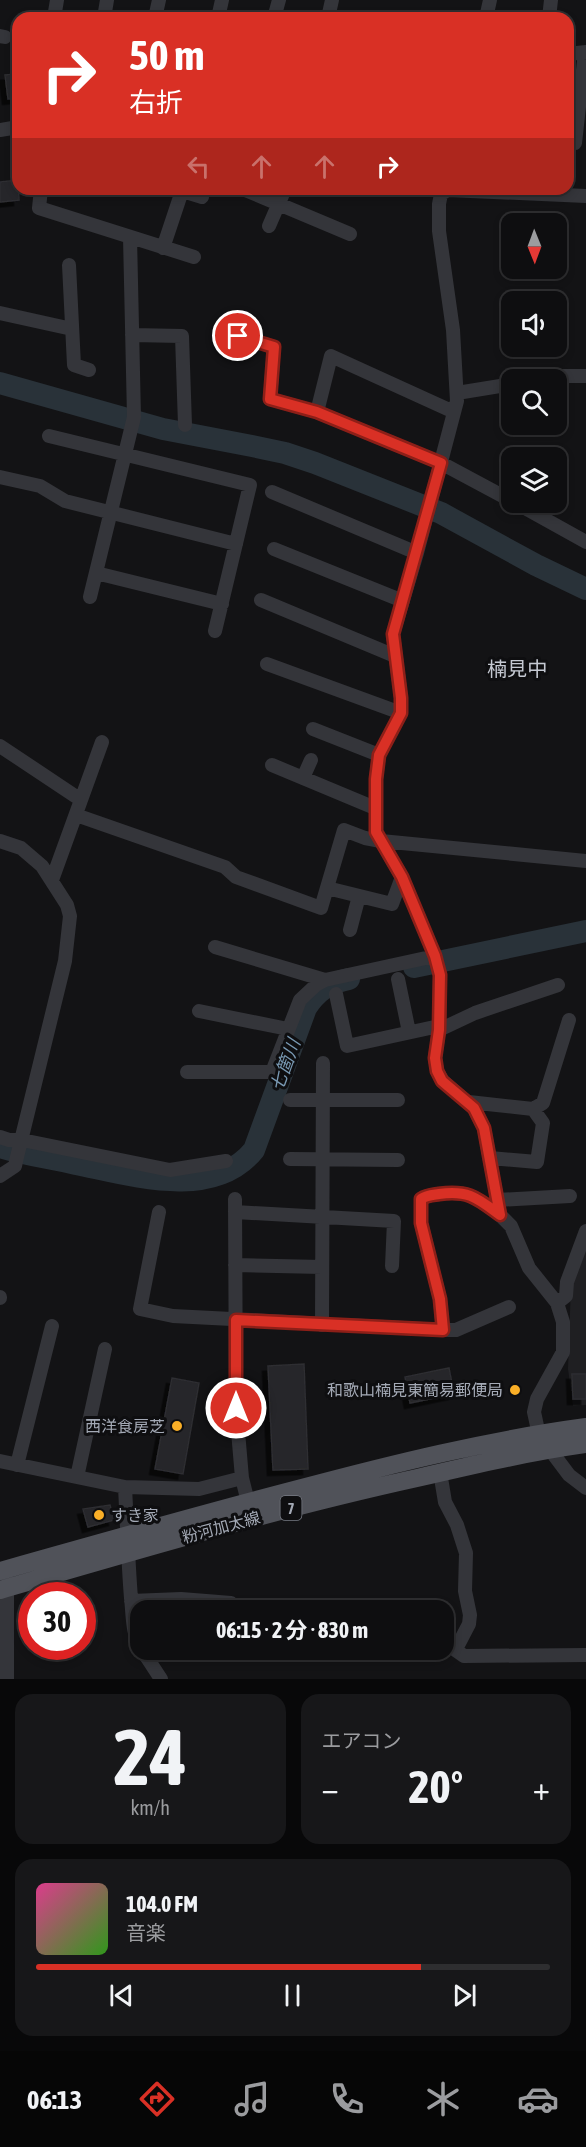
<!DOCTYPE html>
<html lang="ja">
<head>
<meta charset="utf-8">
<style>
	body { margin:0; font-family:"Asap Condensed","Noto Sans JP",sans-serif; background:#171719; color:#f1f3f6; height:100vh; display:flex; flex-direction:column; font-size:22px; white-space:nowrap }
	* { box-sizing:border-box; margin:0 }
	p { font-size:20px; color:#9b9c9f }
	.icon { flex:none; width:33px; height:33px; fill:none; stroke:currentColor; stroke-width:2; stroke-linecap:round; stroke-linejoin:round }
	.map { position:relative; height:1679px; overflow:hidden }
	.details { display:flex; flex-direction:column; gap:15px; padding:15px; background:#080809; flex:1 }
	.details>* { flex:none }
	.banner { position:absolute; left:12px; top:12px; width:562px; height:183px; border-radius:18px; box-shadow:0 3px 9px #0003,0 0 0 2px #2e2e30; background:#d93025; color:#fff; overflow:hidden }
	.needle { width:39px; rotate:179deg }
	.tools { position:absolute; left:501px; top:213px; display:grid; gap:12px }
	.tools a { display:grid; place-items:center; width:66px; height:66px; border-radius:12px; background:#0e0e10; box-shadow:0 3px 9px #0003,0 0 0 2px #2e2e30; font-size:30px }
	.speed { position:absolute; left:18px; top:1582px; display:flex; gap:12px; font-size:30px; font-weight:700; text-align:center }
	.speed>* { display:grid; place-content:center; width:78px; height:78px; border-radius:50%; background:#0e0e10; box-shadow:0 3px 9px #0003,0 0 0 2px #2e2e30; line-height:1 }
	.speed .limit { border:9px solid #d22; background:#fff; color:#111 }
	.pin { position:absolute; display:grid; place-items:center; width:51px; height:51px; color:#fff; margin:-26px; border:3px solid #fff; border-radius:50%; box-shadow:0 2px 6px #0007 }
	.me { position:absolute; width:66px; margin:-33px; rotate:0deg; stroke-linejoin:round; filter:drop-shadow(0 0 4px #0008) }
	.turn { display:flex; align-items:center; gap:21px; height:126px; padding:0 18px; font-size:27px }
	.turn .icon { width:78px; height:78px; stroke-width:2.5 }
	.turn b { display:block; font-size:42px; line-height:51px }
	.lanes { display:flex; align-items:center; height:57px; padding:0 18px; background:#0003; justify-content:center; gap:30px; direction:ltr }
	.lanes .off { opacity:.35 }
	.big { font-size:45px; font-weight:700; line-height:1.1 }
	.details .card { flex:1; display:flex; flex-direction:column; justify-content:center; gap:9px; min-width:0; padding:0 21px; border-radius:18px; background:#171719 }
	.details .dial { align-items:center; gap:0 }
	.dial b { font-size:78px; line-height:1 }
	.song { display:flex; align-items:center; gap:18px }
	.cover { width:72px; height:72px; border-radius:9px; background:linear-gradient(135deg,hsl(330 70% 55%),hsl(110 70% 35%)) }
	.played { height:6px; border-radius:3px; background:linear-gradient(90deg,#d93025 75%,#2e2e30 75%) }
	.keys { display:flex; justify-content:space-around; direction:ltr }
	.heat { display:flex; justify-content:space-between; align-items:center; font-size:33px; direction:ltr }
	.details .tiles { flex:1; display:grid; gap:15px; grid-template-columns:1fr 1fr }
	.card:last-child { grid-column:span 2 }
	.trip { position:absolute; left:130px; top:1600px; width:324px; height:60px; border-radius:18px; background:#0e0e10; box-shadow:0 3px 9px #0003,0 0 0 2px #2e2e30; font-weight:700; line-height:60px; text-align:center }
	.dock { display:flex; height:96px; justify-content:space-around; align-items:center; background:#060606; color:#9b9c9f }
	.dock .icon { width:42px; height:42px }
	.dock .current { color:#d93025 }
	.dock b { font-size:27px; color:#f1f3f6 }
	.map>svg:first-child { display:block }
</style>
</head>
<body>
<div class="map">
<svg width="586" height="1679" viewBox="0 0 586 1679">
	<defs>
		<filter id="shadow"><feDropShadow dx="-5.5" dy="5.5" stdDeviation="0" flood-color="#0009"/></filter>
	</defs>
	<rect width="100%" height="100%" fill="#131315"/>
	<!-- built -->
	<path fill="#1f1f22" d="M586 1244V1405L573 1406 568 1369 571 1285Z"/>
	<g fill="none" stroke-linecap="round" stroke-linejoin="round">
		<!-- river -->
		<path stroke="#293239" stroke-width="22" d="M0 383 163 429 252 446 285 453 315 463 441 513 536 565 586 589
			M414 967 586 931
			M0 1147C24 1155 51 1158 76 1164 131 1175 213 1201 254 1150L306 1008C317 991 329 983 349 979"/>
	</g>
	<!-- building -->
	<path fill="#262629" stroke="#2d2d31" stroke-width="1.5" filter="url(#shadow)" d="M18 74V98L8 99 5 75Z
		M18 180 19 200 0 202V182Z
		M304 1364 308 1469 273 1470 268 1366Z
		M449 1368 454 1394 410 1403 405 1377Z
		M572 1374H586V1399H573Z
		M172 1378 199 1383 183 1474 155 1469Z
		M110 1505 114 1520 88 1527 83 1509Z"/>
	<g fill="none" stroke-linecap="round" stroke-linejoin="round">
		<!-- minor -->
		<path stroke="#34353a" stroke-width="14" d="M54 18 57 0
			M104 18 107 0
			M155 18 159 0
			M218 18 222 0
			M274 18 279 0
			M328 18 332 0
			M486 18 490 0
			M549 18 551 0
			M0 36 5 37
			M568 54 586 52
			M0 130 18 127
			M575 143 585 52
			M41 189 39 208 194 257
			M176 189 202 197
			M243 189 350 234
			M586 196 448 190 441 194 439 204V231L453 330 457 401 417 553 393 634 401 698V713L379 755 376 779V832L402 877 435 956 440 975 439 1030 435 1058 437 1071 443 1081 474 1108 484 1128 500 1215 511 1226 529 1268 557 1303 563 1322V1352L537 1399 534 1412 539 1435 569 1475 586 1488
			M269 226 285 189
			M163 248 182 191
			M69 265 74 365 89 370
			M0 313 72 329
			M132 335 182 336 185 425
			M238 336 274 347 270 399 317 412 441 463 512 501
			M536 380 555 376H586
			M457 393 512 384
			M317 412 331 356 454 412
			M49 436 250 485 215 631
			M0 477 40 486 65 501 236 544
			M272 492 417 553
			M514 502 586 542
			M274 549 403 601
			M96 573 222 604
			M90 597 134 417 130 237
			M261 600 395 656
			M267 664 401 713
			M313 729 379 755
			M0 746 81 800
			M272 765 375 808
			M303 778 311 760
			M76 815 225 867 236 877 321 908 344 830 365 838 381 841 586 861
			M0 841 21 848 42 866 67 905 70 916 65 961 17 1157 15 1166 0 1176
			M52 880 102 742
			M327 888 392 904 402 877
			M350 930 359 896
			M215 947 325 980
			M398 979 409 1032
			M336 994 347 1046 439 1026
			M199 1011 288 1029
			M439 1030 475 1013 558 985
			M187 1072H272L300 1000 316 985 325 980 435 956
			M290 1100H398
			M469 1102 533 1109 543 1103 569 1020
			M0 1137 9 1140H22L170 1170 226 1161
			M490 1158 537 1162 543 1123 533 1109
			M290 1159 398 1160
			M235 1199 236 1408 242 1478 248 1502
			M497 1200 570 1196
			M159 1212 140 1309 173 1316 443 1330H456L509 1307
			M235 1212 394 1221 392 1266
			M235 1265 322 1267
			M0 1297V1298
			M557 1303 566 1296 567 1282 586 1231
			M322 1325 323 1063
			M443 1330 440 1299 421 1223V1199C427 1195 433 1195 439 1194 469 1190 477 1198 500 1215
			M0 1461 125 1487 199 1489 242 1478
			M17 1465 52 1326
			M440 1472 445 1502 457 1525 466 1553 465 1591 470 1615 469 1624 456 1649
			M77 1477 105 1349
			M125 1487C127 1524 128 1561 131 1598 133 1615 132 1634 141 1648
			M131 1601 181 1599 231 1603
			M444 1642 464 1656 586 1655
			M142 1650 161 1679
			M7 1679V1580"/>
		<!-- major -->
		<path stroke="#505259" stroke-width="18" d="M0 1571C99 1543 198 1515 298 1489 392 1464 489 1440 586 1427
			M0 1590C138 1550 276 1509 417 1478 473 1465 529 1452 586 1444"/>
	</g>
	<g fill="none" stroke-linecap="round" stroke-linejoin="round">
		<!-- route casing -->
		<g stroke="#8d1f18" stroke-width="15">
			<path id="route" d="M236 1408V1320L443 1330 440 1299 421 1223V1199C427 1195 433 1195 439 1194 469 1190 477 1198 500 1215L484 1128 474 1108 442 1081 437 1071 435 1058 439 1030 440 975 435 956 402 877 376 832V779L379 755 401 713V698L393 634 441 463 317 412 270 399 274 347 238 336"/>
		</g>
		<!-- route -->
		<use href="#route" stroke="#d93025" stroke-width="10"/>
	</g>
	<!-- markers -->
	<g fill="#faaf27" stroke="#0e0e10" stroke-width="2">
		<circle cx="515" cy="1390" r="6"/>
		<circle cx="177" cy="1426" r="6"/>
		<circle cx="99" cy="1515" r="6"/>
	</g>
	<g text-anchor="middle" dominant-baseline="central" stroke-width="6" stroke-linejoin="round" paint-order="stroke">
		<!-- shield labels -->
		<rect fill="#0e0e10" stroke="#777b84" stroke-width="1.5" x="280.5" y="1496" width="21" height="24" rx="4.5"/>
		<g font-size="15" font-weight="bold" fill="#a4aab6">
			<text x="291" y="1508">7</text>
		</g>
		<!-- poi labels -->
		<g font-size="16" fill="#a4aab6" stroke="#0e0e10" text-anchor="end">
			<text x="503" y="1390">和歌山楠見東簡易郵便局</text>
			<text x="165" y="1426">西洋食房芝</text>
			<text x="111" y="1515" text-anchor="start">すき家</text>
		</g>
		<!-- street labels -->
		<g font-size="16" fill="#a4aab6" stroke="#0e0e10">
			<text transform="translate(221 1527) rotate(-15)">粉河加太線</text>
		</g>
		<!-- water labels -->
		<g font-size="18" font-style="italic" fill="#7999b3" stroke="#0e0e10">
			<text transform="translate(285 1065) rotate(-70)">七箇川</text>
		</g>
		<!-- quarter labels -->
		<g font-size="20" fill="#c5c9d2" stroke="#0e0e10">
			<text x="517" y="668">楠見中</text>
		</g>
	</g>
</svg>
<div class="tools">
<a><svg class="needle" viewBox="-14 -14 28 28"><path d="M0-13l5 13h-10z" fill="#e53935"/><path d="M0 13l5-13h-10z" fill="#9b9c9f"/></svg></a>
<a><svg class="icon" aria-label="sound" viewBox="0 0 24 24"><path d="M4 9h4l5-4v14l-5-4H4zM17 9q2 3 0 6"/></svg></a>
<a><svg class="icon" aria-label="search" viewBox="0 0 24 24"><circle cx="10" cy="10" r="6"/><path d="M15 15l6 6"/></svg></a>
<a><svg class="icon" aria-label="layers" viewBox="0 0 24 24"><path d="M12 4l9 5-9 5-9-5zM3 14l9 5 9-5"/></svg></a>
</div>
<div class="speed"><div class="limit">30</div></div>
<div class="pin" style="left:238px;top:336px;background:#d93025"><svg class="icon" aria-label="arrive" viewBox="0 0 24 24"><path d="M6 21V4h12l-3 4 3 4H6"/></svg></div>
<svg class="me" style="left:236px;top:1408px" viewBox="-20 -20 40 40"><circle r="17" fill="#d93025" stroke="#fff" stroke-width="3"/><path d="M0-11L8 9 0 5-8 9z" fill="#fff"/></svg>
<div class="trip">06:15 · 2 分 · 830 m</div>
<div class="banner">
<div class="turn"><svg class="icon" aria-label="right" viewBox="0 0 24 24"><path d="M7 20v-9h11M14 6l5 5-5 5"/></svg><div><b>50 m</b>右折</div></div>
<div class="lanes"><svg class="icon off" aria-label="left" viewBox="0 0 24 24"><path d="M17 20v-9H6M10 6l-5 5 5 5"/></svg><svg class="icon off" aria-label="ahead" viewBox="0 0 24 24"><path d="M12 20V5M6 11l6-6 6 6"/></svg><svg class="icon off" aria-label="ahead" viewBox="0 0 24 24"><path d="M12 20V5M6 11l6-6 6 6"/></svg><svg class="icon" aria-label="right" viewBox="0 0 24 24"><path d="M7 20v-9h11M14 6l5 5-5 5"/></svg></div>
</div>
</div>
<section class="details">
<div class="tiles">
<div class="card dial"><b>24</b><p>km/h</p></div>
<div class="card"><p>エアコン</p>
<div class="heat"><a>−</a><b class="big">20°</b><a>+</a></div>
</div>
<div class="card">
<div class="song"><i class="cover"></i><div><b>104.0 FM</b><p>音楽</p></div></div>
<div class="played"></div>
<div class="keys"><svg class="icon" aria-label="previous" viewBox="0 0 24 24"><path d="M18 5L8 12l10 7zM5 5v14"/></svg><svg class="icon" aria-label="pause" viewBox="0 0 24 24"><path d="M8 5v14M16 5v14"/></svg><svg class="icon" aria-label="next" viewBox="0 0 24 24"><path d="M6 5l10 7-10 7zM19 5v14"/></svg></div>
</div>
</div>
</section>
<nav class="dock">
<b>06:13</b>
<svg class="icon current" aria-label="directions" viewBox="0 0 24 24"><path d="M12 3l9 9-9 9-9-9zM9 14v-3h6M13 9l2 2-2 2"/></svg>
<svg class="icon" aria-label="music" viewBox="0 0 24 24"><path d="M9 18V5l10-2v13"/><circle cx="6" cy="18" r="3"/><circle cx="16" cy="16" r="3"/></svg>
<svg class="icon" aria-label="phone" viewBox="0 0 24 24"><path d="M5 4h4l2 5-3 2q2 4 5 5l2-3 5 2v4C11 20 4 13 5 4z"/></svg>
<svg class="icon" aria-label="climate" viewBox="0 0 24 24"><path d="M12 3v18M4 7l16 10M4 17L20 7"/></svg>
<svg class="icon" aria-label="car" viewBox="0 0 24 24"><path d="M5 17H2v-5l4-1 3-4h7l3 4 3 1v5h-3M9 17h6M6 11h13"/><circle cx="7" cy="17" r="2"/><circle cx="17" cy="17" r="2"/></svg>
</nav>
</body>
</html>
